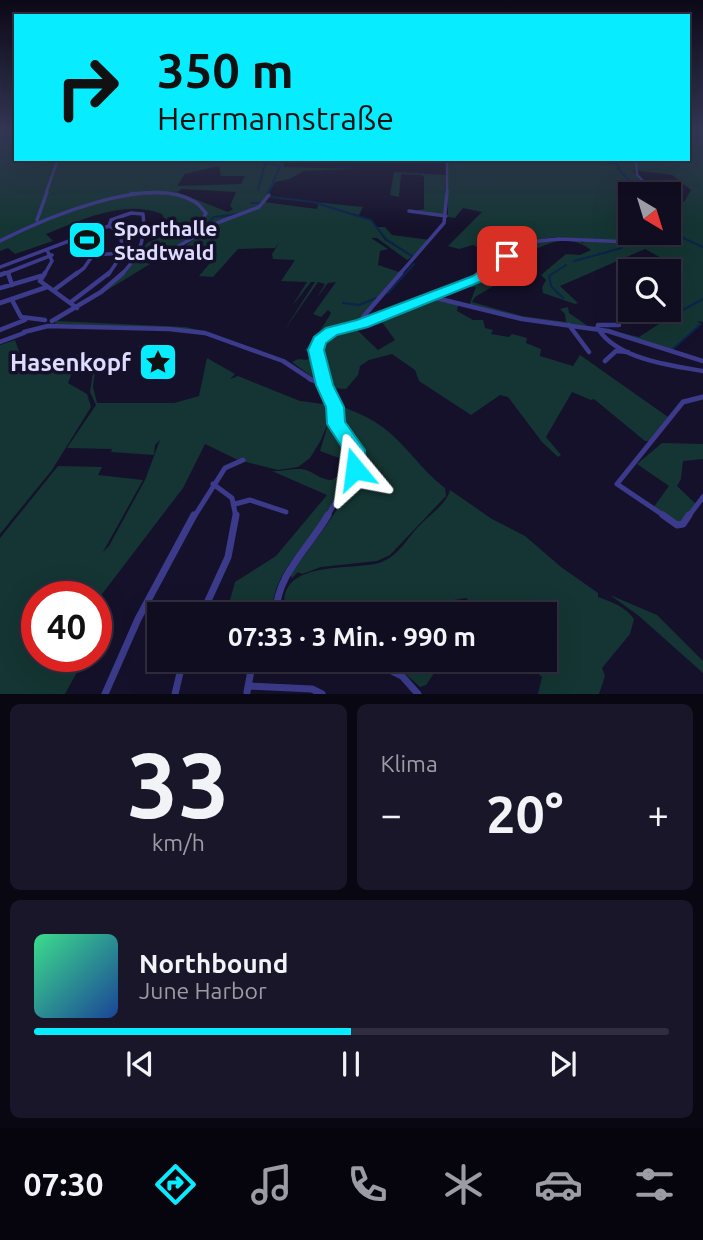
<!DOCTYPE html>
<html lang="de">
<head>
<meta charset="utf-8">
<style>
	body { margin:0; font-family:Ubuntu,sans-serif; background:#191629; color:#f1f3f6; height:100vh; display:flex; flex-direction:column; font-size:26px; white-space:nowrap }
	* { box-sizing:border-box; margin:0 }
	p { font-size:23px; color:#9c9ca5 }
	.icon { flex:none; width:38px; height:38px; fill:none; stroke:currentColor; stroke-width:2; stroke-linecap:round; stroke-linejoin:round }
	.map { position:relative; height:694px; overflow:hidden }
	.side { display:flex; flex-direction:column; gap:10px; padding:10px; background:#090712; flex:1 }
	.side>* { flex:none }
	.guide { position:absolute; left:14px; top:14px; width:676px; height:147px; border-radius:0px; box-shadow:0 7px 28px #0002,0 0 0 2px #302d3e; background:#07edff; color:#111; overflow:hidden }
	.needle { width:46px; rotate:142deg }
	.controls { position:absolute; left:618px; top:182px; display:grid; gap:14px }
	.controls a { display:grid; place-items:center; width:63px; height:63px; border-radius:0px; background:#100d20; box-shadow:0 7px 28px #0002,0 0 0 2px #302d3e; font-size:35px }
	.speed { position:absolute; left:21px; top:581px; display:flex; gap:14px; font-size:35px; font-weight:700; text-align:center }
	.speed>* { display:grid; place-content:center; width:91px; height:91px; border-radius:50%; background:#100d20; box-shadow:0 7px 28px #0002,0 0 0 2px #302d3e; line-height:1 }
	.speed .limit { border:10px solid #d22; background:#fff; color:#111 }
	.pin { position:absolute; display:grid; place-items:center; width:60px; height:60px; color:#fff; margin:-30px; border-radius:14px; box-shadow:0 4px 10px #0006 }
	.me { position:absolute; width:77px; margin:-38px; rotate:344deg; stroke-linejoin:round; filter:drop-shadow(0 0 5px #0008) }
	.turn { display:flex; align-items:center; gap:24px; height:147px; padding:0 28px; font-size:32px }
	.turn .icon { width:91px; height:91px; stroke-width:2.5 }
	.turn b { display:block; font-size:49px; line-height:60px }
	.big { font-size:52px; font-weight:700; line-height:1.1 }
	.side .tile { flex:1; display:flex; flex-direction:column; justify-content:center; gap:10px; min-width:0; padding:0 24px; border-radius:10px; background:#191629 }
	.side .dial { align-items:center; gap:0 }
	.dial b { font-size:91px; line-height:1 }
	.song { display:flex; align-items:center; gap:21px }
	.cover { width:84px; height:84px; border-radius:10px; background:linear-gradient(135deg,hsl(150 70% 55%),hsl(220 70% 35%)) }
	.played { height:7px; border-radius:4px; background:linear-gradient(90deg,#07edff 50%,#302d3e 50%) }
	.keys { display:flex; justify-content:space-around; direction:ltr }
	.heat { display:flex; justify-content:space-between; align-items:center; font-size:38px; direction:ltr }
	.side .tiles { flex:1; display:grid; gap:10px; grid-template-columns:1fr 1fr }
	.tile:last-child { grid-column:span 2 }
	.trip { position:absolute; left:147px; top:602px; width:410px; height:70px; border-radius:0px; background:#100d20; box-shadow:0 7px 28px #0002,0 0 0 2px #302d3e; font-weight:700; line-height:70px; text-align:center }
	.dock { display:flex; height:112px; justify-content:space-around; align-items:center; background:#06050d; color:#9c9ca5 }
	.dock .icon { width:49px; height:49px }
	.dock .active { color:#07edff }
	.dock b { font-size:32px; color:#f1f3f6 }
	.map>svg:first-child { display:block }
</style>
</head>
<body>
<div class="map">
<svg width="703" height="694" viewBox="0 0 703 694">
	<rect width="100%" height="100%" fill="#15112b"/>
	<!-- green -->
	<path fill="#143533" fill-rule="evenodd" d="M0 130H16V159H286L283 167 356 169 304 171 289 179 275 182 264 202 317 209 318 205 315 202 363 207 359 215 350 213 371 220 385 240 412 257 407 260 377 238H371L388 249 380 251 378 265 399 272 356 323 359 326 355 328 378 350 395 340 379 318 429 298 458 305 457 311 473 320H483L485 328 493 330 491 334 509 337 512 334 527 338 526 343 541 349 540 356 573 366 580 355 668 417 650 441H645L594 399 591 400 572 392 546 437 561 455 558 457 542 442 508 397 500 395 471 415 419 381 415 370 392 354 369 360 360 366 358 375 346 389 329 388 326 359 318 360 319 382 292 362 298 359 307 360 312 355 305 350C314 338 324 326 331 313L328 310 321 317 313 314 336 282 328 283 316 299 325 284 318 282 283 332 315 282H311L292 306 307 282 281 281 295 260 273 259 272 254 279 243 275 248 238 249 213 277 199 276 217 255 175 254 194 239 159 259 148 258 141 261 150 264 57 321 185 327 199 330 55 324 56 320 104 291 103 289 131 265 147 243 165 235V220L162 214C124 199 82 220 46 234L53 241 15 254 8 248 0 251ZM219 166 221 176H245L241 184 177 186 185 174ZM182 189 236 192 230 206 233 209 228 212 177 192Z
		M688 130H703V322L698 321 701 324 673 350 600 328 639 337 662 322 643 310H668L669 306 674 308 669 305 668 271H646L665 260 645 249 560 286 578 303 575 304 543 293 542 287 546 280 541 275 566 254 580 255 591 250C566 230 538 246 514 263L524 268 475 297 472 302 522 316 566 322 565 314 560 309 568 307 569 313 588 326 520 317 469 306 476 287 457 288 493 271 516 250 531 243 546 240 581 241 583 244V239L554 237 524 243 508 251 476 278 453 286 485 268 487 266 482 263 490 257 488 252 473 245 459 249 448 246 482 212 463 208 455 218 448 217V159H688ZM633 170 672 175 691 190 684 202 669 197C669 206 675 217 676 226 666 238 650 241 635 243L636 245 630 242 662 233H630V194H654L640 182Z
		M394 172 446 175 444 215 413 211 424 209V177L421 175 401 174 399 197 390 195Z
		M376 227H385L392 235 430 240 413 256 387 239Z
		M15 340 20 354 32 359 79 355 68 383 87 394 91 407 52 470 0 534V345Z
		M207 358 235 374 230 379 238 376 300 401 330 405 329 420 321 440 310 458 298 467 278 470 238 460 205 444 183 488 96 602V597H37V656H86L65 694H0V538L58 466 102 467 98 475 143 480 103 552 109 546 145 480 160 440 155 445 154 455 111 452 112 449 67 448 96 405 90 392 93 372H95L93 387 97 403H174L199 396Z
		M343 407C355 412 367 416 378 424 404 441 420 469 445 488L446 496 390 555 377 561 321 567 302 574 298 572 292 578 290 575C306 552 358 488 359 462 360 442 339 432 337 413L339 414C338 424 346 433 354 438L341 420Z
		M333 408C334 439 354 438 354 465 344 483 334 501 323 518 305 547 269 578 273 614H226L235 582 276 556 327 495 272 471C282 472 297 467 306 470 315 473 321 480 332 480L338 476 347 461 320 451Z
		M662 443 703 444V459L683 461 681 479 677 486 696 504 685 519 678 523 653 508 669 486 637 464Z
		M450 490 492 519 525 536 561 567 598 593V597C611 602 625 606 634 619L630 634 602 668 605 676 599 694H538L542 677 524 660H544V614H482L466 598 454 600 455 614H286C272 559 349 571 379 563 400 556 407 537 422 523 432 513 446 504 450 490Z
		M610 595 657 615 703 661V673L639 616Z
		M378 660H443L426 685 420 687 400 669Z"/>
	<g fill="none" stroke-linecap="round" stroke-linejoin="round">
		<!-- stream -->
		<path stroke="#0a244b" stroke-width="2" d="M586 159 616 164
			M615 159 620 171 642 194
			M267 164 281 166
			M258 190 265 164
			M268 193 280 167
			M270 197 313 202 371 220 386 239 412 256
			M251 203H260
			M203 227 214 217 238 214
			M670 232 703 247
			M628 241 634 233
			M574 261 622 248
			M388 293 414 264
			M563 298 551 286 549 276 566 265
			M343 303 359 305 376 298
			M681 311 703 299
			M665 321 680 312
			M674 348 701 324"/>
		<!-- minor-far4 -->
		<path stroke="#3c3b8b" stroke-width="2.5" d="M447 159V193
			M636 159 637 175 655 193
			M46 193 58 159
			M131 193H163"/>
		<!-- minor-far3 -->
		<path stroke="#3c3b8b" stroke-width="3.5" d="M653 192 656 194
			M668 205 674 220 668 231
			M409 211 446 216
			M37 220 47 192
			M109 226 111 220 131 213 143 214C146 240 139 256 121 275
			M0 241C43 219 149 173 195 202 199 204 203 210 206 213L198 229 190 237
			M161 257 217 223 259 207 269 195
			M0 267 109 226
			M8 272 9 275
			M1 275 52 255
			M44 275 52 261 47 250
			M75 275 84 268 93 255 123 253
			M108 275 123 253 120 232 109 226
			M399 275 444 223 447 192
			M482 275 514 250 530 242 558 239 633 242 666 233"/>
		<!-- minor-far2 -->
		<path stroke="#3c3b8b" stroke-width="4.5" d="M8 273 12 285
			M45 273 40 281 77 308
			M0 275 5 273
			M0 288 41 276
			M54 290 77 273
			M432 297 522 319 608 331 703 361
			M12 300 21 317 45 320
			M71 302 109 273
			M0 303 47 287
			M52 321 101 292 123 273
			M362 324 363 317 401 273
			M569 325 589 352
			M597 329 598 325H619
			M0 330 25 320
			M599 330C618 359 672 366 703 371
			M24 332 48 326 169 329 205 333 283 361 312 380
			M0 342 24 333
			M605 361 616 351 628 352
			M323 380 316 347 324 336 478 278 484 273"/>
		<!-- minor-far1 -->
		<path stroke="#3c3b8b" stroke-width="5" d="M310 379 324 385
			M323 379 335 407 336 424 354 448 356 465 327 517
			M213 484 232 498 236 517
			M235 504 250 500 286 512
			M194 517 225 468 243 460
			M666 517 617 484 683 402 703 397
			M688 517 703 497"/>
		<!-- minor -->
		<path stroke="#3c3b8b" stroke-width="7" d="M663 515 677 525 683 524 689 515
			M202 614 228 557 236 515
			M276 614C276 575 309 548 328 515
			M370 660 402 676 418 694
			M249 686 312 689 322 694
			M247 692 253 660
			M105 694 138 619 194 515
			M175 694 183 660"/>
	</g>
	<!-- sky -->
	<linearGradient id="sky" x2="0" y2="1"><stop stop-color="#0c0918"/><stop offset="0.57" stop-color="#353855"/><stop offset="1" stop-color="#353855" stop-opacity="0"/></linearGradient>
	<rect width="703" height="227" fill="url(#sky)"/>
	<!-- route -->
	<path fill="#07edff" stroke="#059aa6" stroke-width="2" d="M507 252 512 254V259L482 281 368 327 337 335 326 343 324 350 333 385 344 407 345 422 365 450V469L362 475 355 478 348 475 345 469V452L327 424 326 407 316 385 308 350 314 337 326 328 357 320 473 276Z"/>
	<!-- icons -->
	<defs>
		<g id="stadium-square" transform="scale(2.0125)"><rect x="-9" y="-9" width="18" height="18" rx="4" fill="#07edff" stroke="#15112b"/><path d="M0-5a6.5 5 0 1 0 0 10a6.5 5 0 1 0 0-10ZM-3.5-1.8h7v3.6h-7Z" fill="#111"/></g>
		<g id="sight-square" transform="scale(2.0125)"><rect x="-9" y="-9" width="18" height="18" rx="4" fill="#07edff" stroke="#15112b"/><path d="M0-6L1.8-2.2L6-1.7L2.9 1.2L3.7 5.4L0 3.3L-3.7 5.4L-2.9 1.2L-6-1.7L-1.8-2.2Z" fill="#111"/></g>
	</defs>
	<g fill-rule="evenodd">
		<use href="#stadium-square" x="87" y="240"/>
		<use href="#sight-square" x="158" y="362"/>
	</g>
	<g text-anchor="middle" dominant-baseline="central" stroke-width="7" stroke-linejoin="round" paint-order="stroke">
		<!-- far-poi labels -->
		<g font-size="21" font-weight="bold" fill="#dedbff" stroke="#15112b" text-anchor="start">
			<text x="114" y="228">Sporthalle<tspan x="114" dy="24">Stadtwald</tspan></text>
		</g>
		<!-- poi labels -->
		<g font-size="24" font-weight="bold" fill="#dedbff" stroke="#15112b" text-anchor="end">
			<text x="131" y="362">Hasenkopf</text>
		</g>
	</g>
</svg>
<div class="controls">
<a><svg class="needle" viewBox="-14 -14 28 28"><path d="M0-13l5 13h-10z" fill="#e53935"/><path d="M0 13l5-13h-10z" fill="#9c9ca5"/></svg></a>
<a><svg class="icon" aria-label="search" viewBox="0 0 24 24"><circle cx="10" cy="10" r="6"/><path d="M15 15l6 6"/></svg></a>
</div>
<div class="speed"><div class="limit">40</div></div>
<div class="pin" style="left:507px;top:256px;background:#d93025"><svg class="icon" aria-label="arrive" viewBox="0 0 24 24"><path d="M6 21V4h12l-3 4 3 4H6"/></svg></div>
<svg class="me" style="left:355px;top:469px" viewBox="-20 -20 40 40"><path d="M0-17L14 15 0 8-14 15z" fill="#07edff" stroke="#fff" stroke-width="4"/></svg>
<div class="trip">07:33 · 3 Min. · 990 m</div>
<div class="guide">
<div class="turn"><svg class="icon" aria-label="right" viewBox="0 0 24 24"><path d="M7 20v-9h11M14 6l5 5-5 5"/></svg><div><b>350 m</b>Herrmannstraße</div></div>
</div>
</div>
<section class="side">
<div class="tiles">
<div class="tile dial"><b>33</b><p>km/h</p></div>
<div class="tile"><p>Klima</p>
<div class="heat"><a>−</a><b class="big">20°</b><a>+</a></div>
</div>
<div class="tile">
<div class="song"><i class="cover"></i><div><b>Northbound</b><p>June Harbor</p></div></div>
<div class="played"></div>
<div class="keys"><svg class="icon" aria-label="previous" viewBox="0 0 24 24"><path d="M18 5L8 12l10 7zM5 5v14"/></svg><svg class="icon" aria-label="pause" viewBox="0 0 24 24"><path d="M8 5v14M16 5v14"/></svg><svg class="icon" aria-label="next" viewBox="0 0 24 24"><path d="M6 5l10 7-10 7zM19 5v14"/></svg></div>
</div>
</div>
</section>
<nav class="dock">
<b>07:30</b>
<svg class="icon active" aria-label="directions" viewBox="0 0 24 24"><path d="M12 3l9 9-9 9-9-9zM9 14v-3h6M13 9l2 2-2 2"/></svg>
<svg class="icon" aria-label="music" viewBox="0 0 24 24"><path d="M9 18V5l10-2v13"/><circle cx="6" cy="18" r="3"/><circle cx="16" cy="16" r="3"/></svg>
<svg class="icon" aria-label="phone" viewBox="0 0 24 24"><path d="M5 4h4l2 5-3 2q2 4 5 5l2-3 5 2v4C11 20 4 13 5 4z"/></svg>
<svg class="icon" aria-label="climate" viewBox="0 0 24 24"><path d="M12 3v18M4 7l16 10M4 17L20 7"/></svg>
<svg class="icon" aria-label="car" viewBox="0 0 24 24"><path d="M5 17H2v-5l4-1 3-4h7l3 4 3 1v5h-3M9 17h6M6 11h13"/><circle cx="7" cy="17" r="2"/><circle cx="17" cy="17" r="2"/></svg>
<svg class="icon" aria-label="filters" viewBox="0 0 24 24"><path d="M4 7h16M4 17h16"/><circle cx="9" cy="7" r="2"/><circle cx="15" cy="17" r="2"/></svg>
</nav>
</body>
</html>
